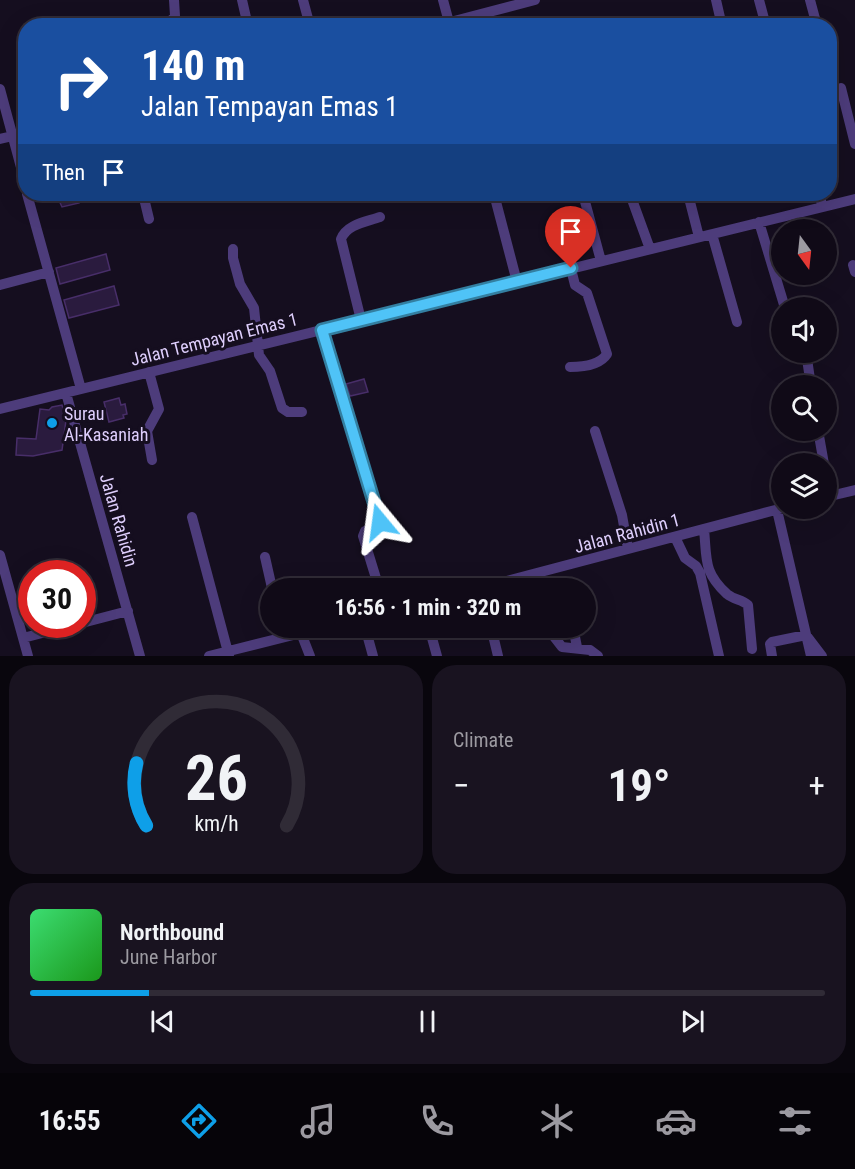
<!DOCTYPE html>
<html lang="en">
<head>
<meta charset="utf-8">
<style>
	body { margin:0; font-family:"Roboto Condensed",sans-serif; background:#191320; color:#f1f3f6; height:100vh; display:flex; flex-direction:column; font-size:22px; white-space:nowrap }
	* { box-sizing:border-box; margin:0 }
	p { font-size:20px; color:#9c9aa1 }
	.icon { flex:none; width:33px; height:33px; fill:none; stroke:currentColor; stroke-width:2; stroke-linecap:round; stroke-linejoin:round }
	.map { position:relative; height:656px; overflow:hidden }
	.panel { display:flex; flex-direction:column; gap:9px; padding:9px; background:#09060d; flex:1 }
	.panel>* { flex:none }
	.banner { position:absolute; left:18px; top:18px; width:819px; height:183px; border-radius:24px; box-shadow:0 6px 24px #0002,0 0 0 2px #302b36; background:#1a4fa0; color:#fff; overflow:hidden }
	.needle { width:39px; rotate:165deg }
	.controls { position:absolute; left:771px; top:219px; display:grid; gap:12px }
	.controls a { display:grid; place-items:center; width:66px; height:66px; border-radius:50%; background:#100a17; box-shadow:0 6px 24px #0002,0 0 0 2px #302b36; font-size:30px }
	.speed { position:absolute; left:18px; top:560px; display:flex; gap:12px; font-size:30px; font-weight:700; text-align:center }
	.speed>* { display:grid; place-content:center; width:78px; height:78px; border-radius:50%; background:#100a17; box-shadow:0 6px 24px #0002,0 0 0 2px #302b36; line-height:1 }
	.speed .limit { border:9px solid #d22; background:#fff; color:#111 }
	.pin { position:absolute; display:grid; place-items:center; width:51px; height:51px; color:#fff; margin:-62px -26px; border-radius:50% 50% 50% 0; rotate:-45deg; box-shadow:0 0 6px #0007 }
	.pin .icon { rotate:45deg }
	.me { position:absolute; width:66px; margin:-33px; rotate:344deg; stroke-linejoin:round; filter:drop-shadow(0 0 4px #0008) }
	.turn { display:flex; align-items:center; gap:21px; height:126px; padding:0 24px; font-size:27px }
	.turn .icon { width:78px; height:78px; stroke-width:2.5 }
	.turn b { display:block; font-size:42px; line-height:51px }
	.then { display:flex; align-items:center; height:57px; padding:0 24px; background:#0003; gap:12px; font-size:22px }
	.big { font-size:45px; font-weight:700; line-height:1.1 }
	.panel .widget { flex:1; display:flex; flex-direction:column; justify-content:center; gap:9px; min-width:0; padding:0 21px; border-radius:24px; background:#191320 }
	.panel .dial { align-items:center; gap:0 }
	.dial svg { height:156px; overflow:visible; fill:none; stroke:#302b36; stroke-width:7; stroke-linecap:round; text-anchor:middle }
	.dial text { fill:#f1f3f6; stroke:none }
	.song { display:flex; align-items:center; gap:18px }
	.cover { width:72px; height:72px; border-radius:9px; background:linear-gradient(135deg,hsl(140 70% 55%),hsl(120 70% 35%)) }
	.played { height:6px; border-radius:3px; background:linear-gradient(90deg,#0e9fe8 15%,#302b36 15%) }
	.keys { display:flex; justify-content:space-around; direction:ltr }
	.heat { display:flex; justify-content:space-between; align-items:center; font-size:33px; direction:ltr }
	.panel .tiles { flex:1; display:grid; gap:9px; grid-template-columns:1fr 1fr }
	.widget:last-child { grid-column:span 2 }
	.trip { position:absolute; left:260px; top:578px; width:336px; height:60px; border-radius:30px; background:#100a17; box-shadow:0 6px 24px #0002,0 0 0 2px #302b36; font-weight:700; line-height:60px; text-align:center }
	.dock { display:flex; height:96px; justify-content:space-around; align-items:center; background:#060409; color:#9c9aa1 }
	.dock .icon { width:42px; height:42px }
	.dock .selected { color:#0e9fe8 }
	.dock b { font-size:27px; color:#f1f3f6 }
	.map>svg:first-child { display:block }
</style>
</head>
<body>
<div class="map">
<svg width="855" height="656" viewBox="0 0 855 656">
	<rect width="100%" height="100%" fill="#150e1f"/>
	<!-- building -->
	<path fill="#2a1b3e" stroke="#482e69" stroke-width="1.5" d="M56 194H79L80 197H78L79 203 62 207Z
		M106 254 110 270 60 284 56 268Z
		M114 286 119 305 69 318 64 300Z
		M364 379 368 392 350 396 346 384Z
		M119 398 121 405 125 404 127 414 123 415 124 418 109 422 104 402Z
		M62 405 66 420 62 450 33 456 16 455 17 438 36 439 40 409 49 410 52 407Z"/>
	<g fill="none" stroke-linecap="round" stroke-linejoin="round">
		<!-- minor -->
		<path stroke="#4d3c7b" stroke-width="10" d="M242 0 248 26
			M303 0 310 26
			M443 0 450 26
			M716 0 722 26
			M759 0 766 26
			M810 0 817 26
			M166 26 175 16 174 0
			M435 26 535 0
			M841 88 855 144
			M0 89 26 186
			M0 139 26 133
			M27 194 81 389
			M143 194 149 219
			M494 194 517 282
			M583 194 601 261
			M630 194 650 249
			M688 194 699 237
			M820 194 822 207
			M223 198 225 194
			M759 222 785 308
			M712 234 737 322
			M233 249V258L240 284 254 308 259 355 270 371 282 408 288 412H302
			M853 265 855 272
			M0 285 49 272
			M361 320 341 239C347 224 366 222 380 217
			M322 330 380 519 378 527 365 531 363 536 379 588
			M806 352 811 386
			M570 367C582 367 600 365 607 354L587 293 575 285 571 269
			M149 372 159 409 147 431 152 460
			M66 393 140 656
			M0 409 855 199
			M818 430 824 464
			M595 431 622 515 628 549
			M826 477 830 496
			M826 497 855 490
			M777 510 811 656
			M192 517 229 656
			M704 529C707 559 703 572 727 594 734 600 742 599 748 605L752 649
			M675 537 685 558 696 566 700 573 719 656
			M0 555 28 656
			M265 557 272 588
			M531 575 536 588
			M480 588 783 508
			M82 623 128 611
			M365 627 373 656
			M429 627 437 656
			M491 627 498 656
			M551 627 555 638 562 647 590 650 598 656
			M573 627 577 647
			M301 633 310 656
			M23 638 77 624
			M209 656 325 627
			M772 656 770 644 772 642 806 635 822 656"/>
	</g>
	<g fill="none" stroke-linecap="round" stroke-linejoin="round">
		<!-- route casing -->
		<g stroke="#337fa1" stroke-width="15">
			<path id="route" d="M380 522 322 330 571 268"/>
		</g>
		<!-- route -->
		<use href="#route" stroke="#4fc3f7" stroke-width="10"/>
	</g>
	<!-- markers -->
	<circle fill="#0e9fe8" stroke="#150e1f" stroke-width="2" cx="52" cy="423" r="6"/>
	<g text-anchor="middle" dominant-baseline="central" stroke-width="6" stroke-linejoin="round" paint-order="stroke">
		<!-- street labels -->
		<g font-size="18" fill="#decefc" stroke="#150e1f">
			<text transform="translate(214 339) rotate(-14)">Jalan Tempayan Emas 1</text>
			<text transform="translate(119 520) rotate(74)">Jalan Rahidin</text>
			<text transform="translate(627 533) rotate(-15)">Jalan Rahidin 1</text>
		</g>
		<!-- poi labels -->
		<g font-size="18" fill="#decefc" stroke="#150e1f" text-anchor="start">
			<text x="64" y="413">Surau<tspan x="64" dy="21">Al-Kasaniah</tspan></text>
		</g>
	</g>
</svg>
<div class="controls">
<a><svg class="needle" viewBox="-14 -14 28 28"><path d="M0-13l5 13h-10z" fill="#e53935"/><path d="M0 13l5-13h-10z" fill="#9c9aa1"/></svg></a>
<a><svg class="icon" aria-label="sound" viewBox="0 0 24 24"><path d="M4 9h4l5-4v14l-5-4H4zM17 9q2 3 0 6"/></svg></a>
<a><svg class="icon" aria-label="search" viewBox="0 0 24 24"><circle cx="10" cy="10" r="6"/><path d="M15 15l6 6"/></svg></a>
<a><svg class="icon" aria-label="layers" viewBox="0 0 24 24"><path d="M12 4l9 5-9 5-9-5zM3 14l9 5 9-5"/></svg></a>
</div>
<div class="speed"><div class="limit">30</div></div>
<div class="pin" style="left:571px;top:268px;background:#d93025"><svg class="icon" aria-label="arrive" viewBox="0 0 24 24"><path d="M6 21V4h12l-3 4 3 4H6"/></svg></div>
<svg class="me" style="left:380px;top:522px" viewBox="-20 -20 40 40"><path d="M0-17L14 15 0 8-14 15z" fill="#4fc3f7" stroke="#fff" stroke-width="4"/></svg>
<div class="trip">16:56 · 1 min · 320 m</div>
<div class="banner">
<div class="turn"><svg class="icon" aria-label="right" viewBox="0 0 24 24"><path d="M7 20v-9h11M14 6l5 5-5 5"/></svg><div><b>140 m</b>Jalan Tempayan Emas 1</div></div>
<div class="then">Then<svg class="icon" aria-label="arrive" viewBox="0 0 24 24"><path d="M6 21V4h12l-3 4 3 4H6"/></svg></div>
</div>
</div>
<section class="panel">
<div class="tiles">
<div class="widget dial"><svg viewBox="0 0 100 80">
<path d="M14 69A42 42 0 1 1 86 69"/>
<path d="M14 69A42 42 0 0 1 9 37" stroke="#0e9fe8"/>
<text x="50" y="56" font-size="32" font-weight="700">26</text>
<text x="50" y="72" font-size="11">km/h</text>
</svg></div>
<div class="widget"><p>Climate</p>
<div class="heat"><a>−</a><b class="big">19°</b><a>+</a></div>
</div>
<div class="widget">
<div class="song"><i class="cover"></i><div><b>Northbound</b><p>June Harbor</p></div></div>
<div class="played"></div>
<div class="keys"><svg class="icon" aria-label="previous" viewBox="0 0 24 24"><path d="M18 5L8 12l10 7zM5 5v14"/></svg><svg class="icon" aria-label="pause" viewBox="0 0 24 24"><path d="M8 5v14M16 5v14"/></svg><svg class="icon" aria-label="next" viewBox="0 0 24 24"><path d="M6 5l10 7-10 7zM19 5v14"/></svg></div>
</div>
</div>
</section>
<nav class="dock">
<b>16:55</b>
<svg class="icon selected" aria-label="directions" viewBox="0 0 24 24"><path d="M12 3l9 9-9 9-9-9zM9 14v-3h6M13 9l2 2-2 2"/></svg>
<svg class="icon" aria-label="music" viewBox="0 0 24 24"><path d="M9 18V5l10-2v13"/><circle cx="6" cy="18" r="3"/><circle cx="16" cy="16" r="3"/></svg>
<svg class="icon" aria-label="phone" viewBox="0 0 24 24"><path d="M5 4h4l2 5-3 2q2 4 5 5l2-3 5 2v4C11 20 4 13 5 4z"/></svg>
<svg class="icon" aria-label="climate" viewBox="0 0 24 24"><path d="M12 3v18M4 7l16 10M4 17L20 7"/></svg>
<svg class="icon" aria-label="car" viewBox="0 0 24 24"><path d="M5 17H2v-5l4-1 3-4h7l3 4 3 1v5h-3M9 17h6M6 11h13"/><circle cx="7" cy="17" r="2"/><circle cx="17" cy="17" r="2"/></svg>
<svg class="icon" aria-label="filters" viewBox="0 0 24 24"><path d="M4 7h16M4 17h16"/><circle cx="9" cy="7" r="2"/><circle cx="15" cy="17" r="2"/></svg>
</nav>
</body>
</html>
